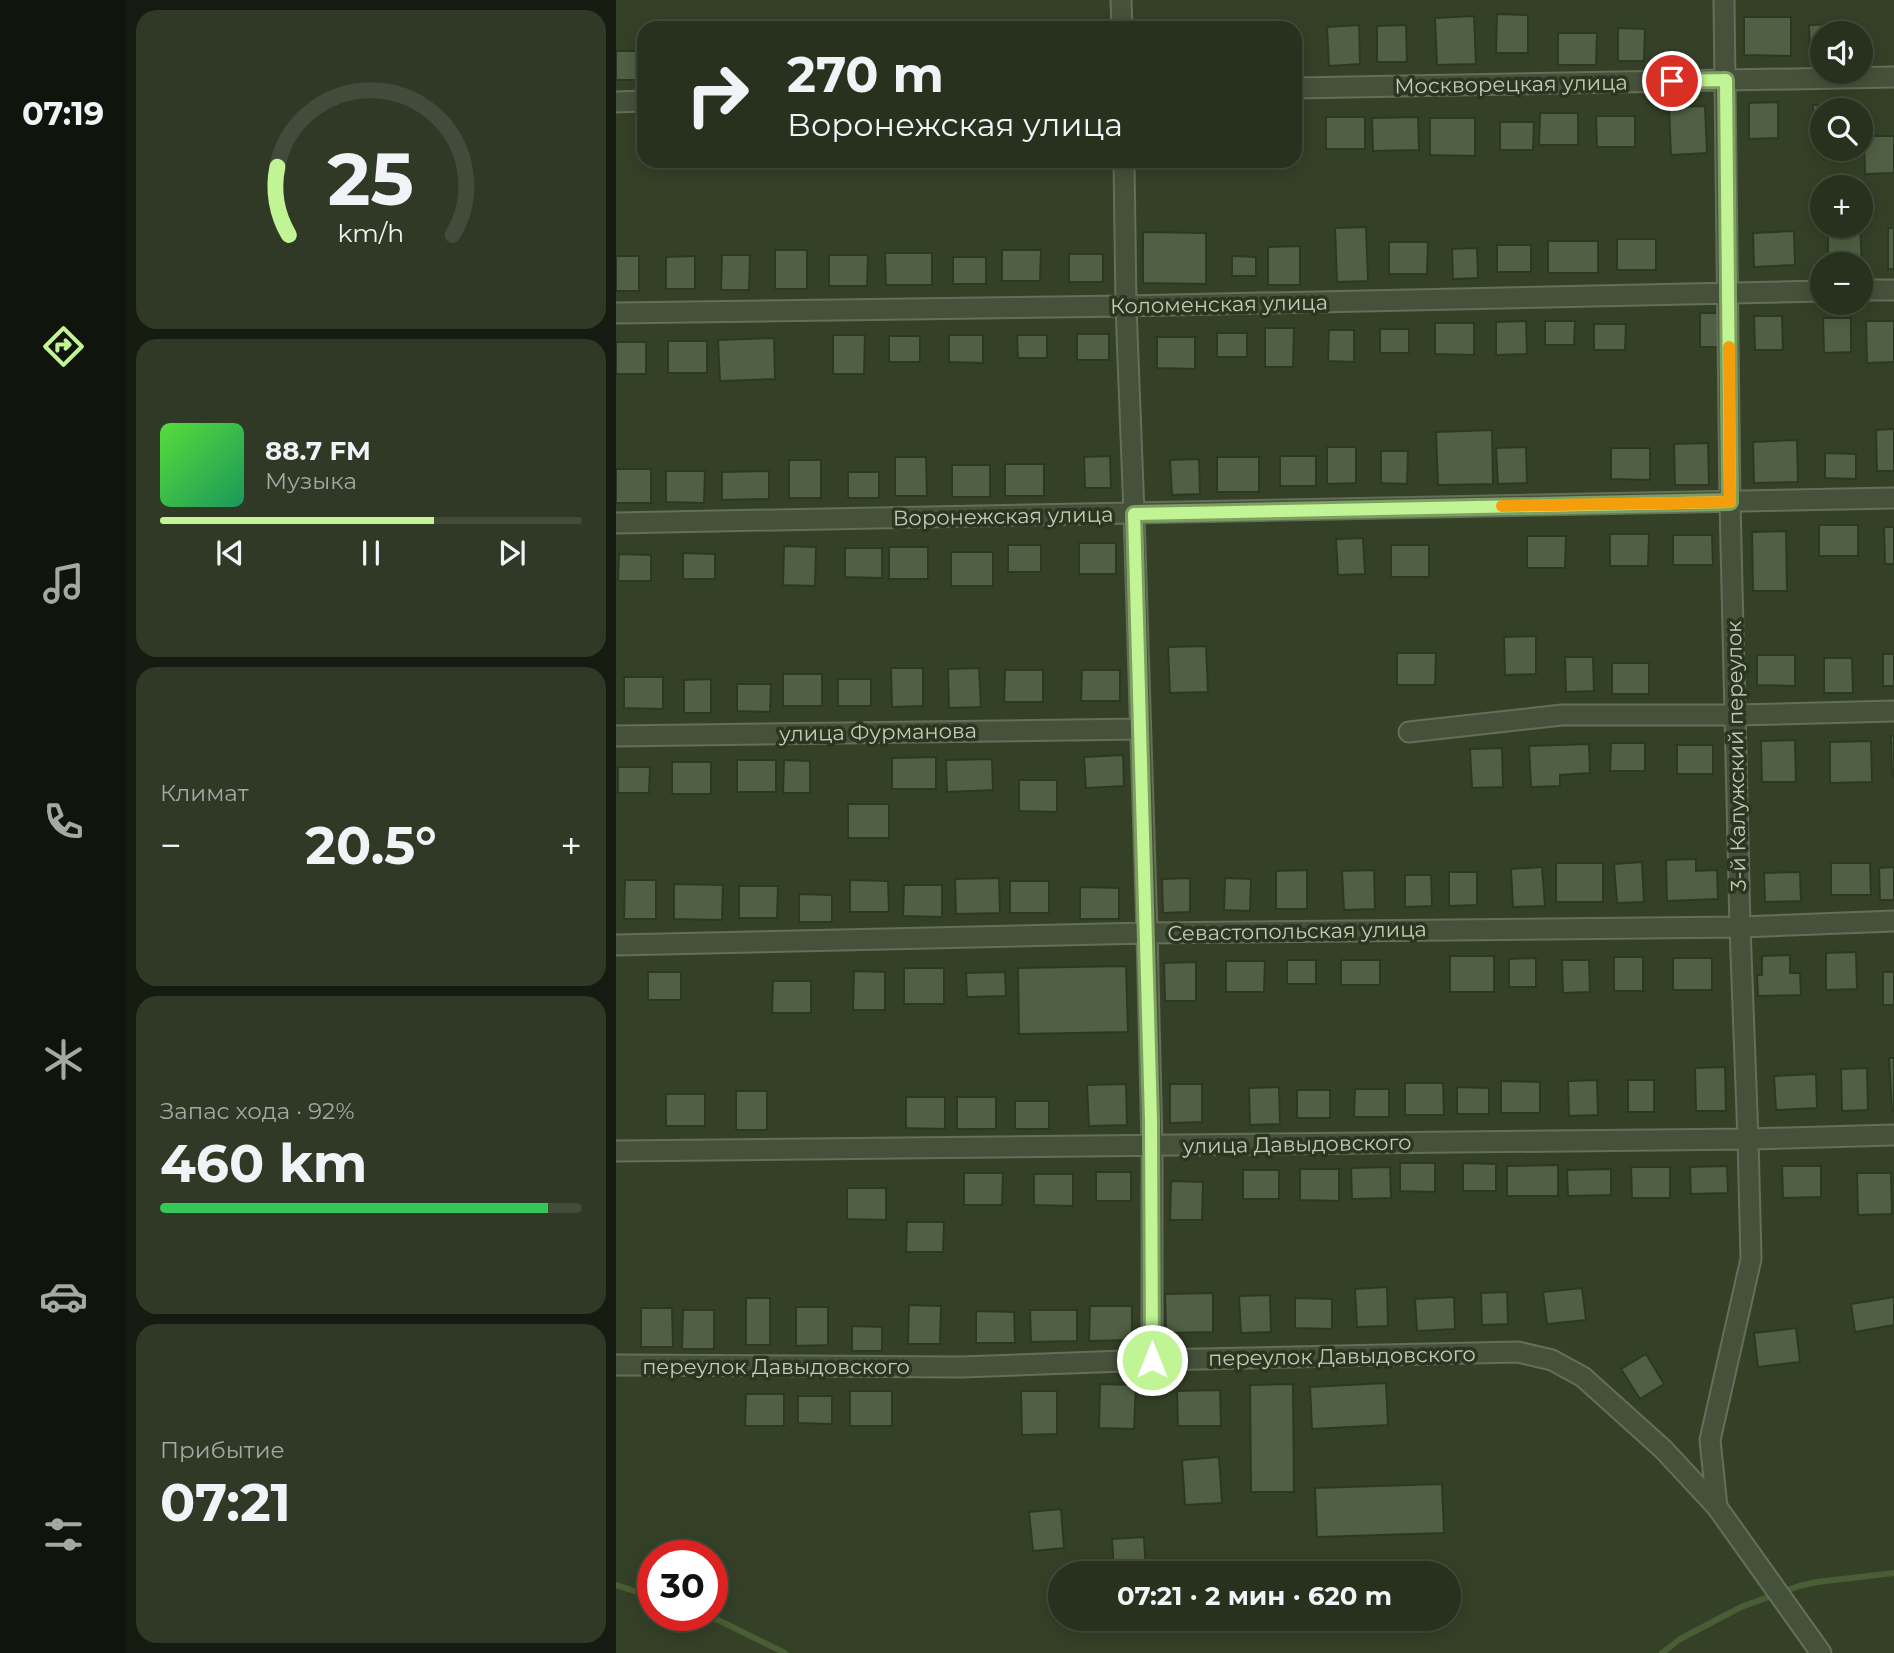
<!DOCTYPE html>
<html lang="ru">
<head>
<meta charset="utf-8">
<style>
	body { margin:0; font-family:Montserrat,sans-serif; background:#2f3926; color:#f1f3f6; height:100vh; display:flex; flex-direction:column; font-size:26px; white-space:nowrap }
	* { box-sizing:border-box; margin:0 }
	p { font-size:23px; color:#a4a9a4 }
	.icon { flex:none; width:38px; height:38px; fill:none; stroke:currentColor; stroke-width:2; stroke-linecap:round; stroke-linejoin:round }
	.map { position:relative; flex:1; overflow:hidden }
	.drawer { display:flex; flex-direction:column; gap:10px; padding:10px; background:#151b10; width:490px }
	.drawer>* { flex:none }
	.top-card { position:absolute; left:21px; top:21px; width:665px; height:147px; border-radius:21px; box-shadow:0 4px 18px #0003,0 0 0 2px #434c3b; background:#27311d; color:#f1f3f6; overflow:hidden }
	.buttons { position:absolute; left:1194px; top:21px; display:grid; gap:14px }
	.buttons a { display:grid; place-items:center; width:63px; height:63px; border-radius:50%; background:#27311d; box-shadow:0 4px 18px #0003,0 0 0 2px #434c3b; font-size:35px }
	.speed { position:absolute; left:21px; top:1540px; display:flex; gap:14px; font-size:35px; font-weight:700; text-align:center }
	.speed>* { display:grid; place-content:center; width:91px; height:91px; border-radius:50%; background:#27311d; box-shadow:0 4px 18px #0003,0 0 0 2px #434c3b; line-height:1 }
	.speed .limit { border:10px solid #d22; background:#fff; color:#111 }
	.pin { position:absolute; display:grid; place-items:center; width:60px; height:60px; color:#fff; margin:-30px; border:4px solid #fff; border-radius:50%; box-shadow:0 2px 7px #0007 }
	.me { position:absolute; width:77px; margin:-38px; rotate:0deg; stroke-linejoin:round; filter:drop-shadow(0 0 5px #0008) }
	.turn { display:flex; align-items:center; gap:24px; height:147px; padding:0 35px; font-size:32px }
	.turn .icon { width:91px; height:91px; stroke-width:2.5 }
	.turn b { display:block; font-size:49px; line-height:60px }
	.big { font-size:52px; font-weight:700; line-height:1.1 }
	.drawer .card { flex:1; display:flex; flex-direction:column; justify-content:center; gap:10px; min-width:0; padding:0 24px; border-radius:21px; background:#2f3926 }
	.drawer .dial { align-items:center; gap:0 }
	.dial svg { height:182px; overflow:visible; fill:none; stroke:#434c3b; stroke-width:7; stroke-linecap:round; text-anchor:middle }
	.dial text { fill:#f1f3f6; stroke:none }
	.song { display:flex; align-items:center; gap:21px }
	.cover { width:84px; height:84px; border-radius:10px; background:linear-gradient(135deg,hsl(110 70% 55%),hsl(150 70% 35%)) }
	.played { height:7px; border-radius:4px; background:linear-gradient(90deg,#c0f494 65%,#434c3b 65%) }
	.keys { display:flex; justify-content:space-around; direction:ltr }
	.heat { display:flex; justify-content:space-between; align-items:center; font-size:38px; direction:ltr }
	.charge { height:10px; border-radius:5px; background:linear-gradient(90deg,#34c759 92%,#434c3b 0) }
	.trip { position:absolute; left:432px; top:1561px; width:413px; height:70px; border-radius:35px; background:#27311d; box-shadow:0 4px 18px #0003,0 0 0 2px #434c3b; font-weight:700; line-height:70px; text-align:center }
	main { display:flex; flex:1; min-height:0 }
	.tab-bar { display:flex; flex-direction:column; width:126px; justify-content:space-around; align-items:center; background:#10140c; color:#a4a9a4 }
	.tab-bar .icon { width:49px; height:49px }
	.tab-bar .current { color:#c0f494 }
	.tab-bar b { font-size:32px; color:#f1f3f6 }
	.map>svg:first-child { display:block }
</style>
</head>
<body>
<main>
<nav class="tab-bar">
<b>07:19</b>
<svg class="icon current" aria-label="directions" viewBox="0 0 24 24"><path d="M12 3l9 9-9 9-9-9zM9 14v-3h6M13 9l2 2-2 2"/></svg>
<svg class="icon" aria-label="music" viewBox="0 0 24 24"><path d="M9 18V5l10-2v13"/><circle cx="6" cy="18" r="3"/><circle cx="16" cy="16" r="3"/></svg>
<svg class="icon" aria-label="phone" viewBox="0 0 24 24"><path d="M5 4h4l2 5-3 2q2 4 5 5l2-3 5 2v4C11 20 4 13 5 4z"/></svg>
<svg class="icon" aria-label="climate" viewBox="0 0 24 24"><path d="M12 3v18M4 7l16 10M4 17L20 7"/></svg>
<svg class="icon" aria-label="car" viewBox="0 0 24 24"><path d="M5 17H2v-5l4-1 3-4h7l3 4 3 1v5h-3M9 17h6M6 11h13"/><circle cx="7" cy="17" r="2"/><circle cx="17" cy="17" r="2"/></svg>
<svg class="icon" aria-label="filters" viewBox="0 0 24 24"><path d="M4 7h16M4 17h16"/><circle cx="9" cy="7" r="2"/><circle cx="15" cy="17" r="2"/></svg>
</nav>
<section class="drawer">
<div class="card dial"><svg viewBox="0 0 100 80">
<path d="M14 69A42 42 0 1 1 86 69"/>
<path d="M14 69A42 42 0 0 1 9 39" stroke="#c0f494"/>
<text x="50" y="56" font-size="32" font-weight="700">25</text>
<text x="50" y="72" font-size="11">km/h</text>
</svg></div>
<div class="card">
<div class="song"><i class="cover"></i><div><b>88.7 FM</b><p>Музыка</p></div></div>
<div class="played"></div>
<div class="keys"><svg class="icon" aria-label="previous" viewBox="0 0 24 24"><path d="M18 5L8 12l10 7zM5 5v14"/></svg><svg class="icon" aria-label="pause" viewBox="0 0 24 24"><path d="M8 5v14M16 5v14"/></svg><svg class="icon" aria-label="next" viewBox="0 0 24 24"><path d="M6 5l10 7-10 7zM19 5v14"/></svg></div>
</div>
<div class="card"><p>Климат</p>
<div class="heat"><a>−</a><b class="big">20.5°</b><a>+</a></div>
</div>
<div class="card"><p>Запас хода · 92%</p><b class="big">460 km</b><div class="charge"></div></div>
<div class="card"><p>Прибытие</p><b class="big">07:21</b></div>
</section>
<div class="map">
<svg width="1278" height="1653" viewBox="0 0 1278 1653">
	<rect width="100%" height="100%" fill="#344127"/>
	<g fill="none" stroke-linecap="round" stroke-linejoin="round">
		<!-- stream -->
		<path stroke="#495e35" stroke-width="6" d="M0 1585 37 1597
			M92 1615 169 1653
			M1046 1653 1064 1639 1125 1607 1183 1586 1201 1582 1278 1573"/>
	</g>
	<!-- building -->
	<path fill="#516044" stroke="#2d3822" stroke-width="2" d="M881 14 912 15V53H880Z
		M858 16 860 64 821 65 819 18Z
		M1128 17H1175V56L1128 55Z
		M207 21H239V28H208Z
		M117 23H144V28H117Z
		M1234 24 1235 33H1206V59H1194L1193 25Z
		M743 25 744 64 713 66 711 27Z
		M790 25 791 62H761V26Z
		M683 27 685 66H679V28H667Z
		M1002 28 1029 29 1028 61H1002Z
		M942 33H981L980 65H942Z
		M0 51H28V80H0Z
		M1162 102V138L1133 139V103Z
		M1197 105H1231V110H1206V133H1197Z
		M1089 106 1091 153 1055 155 1053 107Z
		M924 113H962V145H923Z
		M679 115H687V143H679Z
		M980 116H1019V147H981Z
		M710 117H749V149H710Z
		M802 117 803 150 757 151 756 118Z
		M814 118H859V156L814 155Z
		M884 122H918L917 150H884Z
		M1248 136H1278V173L1249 174Z
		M1244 224 1246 266 1212 264V226H1244Z
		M750 227 752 281 721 282 719 228Z
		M1272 228H1278V269H1272Z
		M1178 231 1179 265 1138 267 1137 233Z
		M527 232 590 233V284L527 283Z
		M1001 239H1040V270H1001Z
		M932 241H982V273H932Z
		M773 242H812L811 274H773Z
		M881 245H915V272H881Z
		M684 246V285H652V247Z
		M861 248 862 278 837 279 836 249Z
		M159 250H191V289H159Z
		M386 250H425L424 281H386Z
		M269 253H316V285H270Z
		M453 254H487V282H453Z
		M106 255H134L133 290H105Z
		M213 255H252L251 286H213Z
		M0 256H23V291H0Z
		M79 256V289H50V257Z
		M616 256 640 257V276H616Z
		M337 257H370V284H337Z
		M1084 313H1108L1107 347H1084Z
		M1138 316H1166L1167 350H1139Z
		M1207 318H1235V352L1208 353Z
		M910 321 911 354 880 355V322Z
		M929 321H959L958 345H929Z
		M1250 321H1278V362L1251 363Z
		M819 323H858V355L819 354Z
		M978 324H1010L1009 350H978Z
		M649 328H678L677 367H649Z
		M764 329H793V353H764Z
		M713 330H738V362L712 361Z
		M601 333H631V357H601Z
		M461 334H493V360H461Z
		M217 335H249L248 374H217Z
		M333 335H367V363L333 362Z
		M401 335H431V358H402Z
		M273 336H304V362H273Z
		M541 337H579V369L541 368Z
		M158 338 159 379 104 381 102 340Z
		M52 341H91V373H52Z
		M0 342H30V374H0Z
		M1278 429V471H1261L1260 430Z
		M876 430 877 484 822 485 820 432Z
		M1181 440 1182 482 1138 483 1137 442Z
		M1092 443 1093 485H1059L1058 444Z
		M711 447H740V483L711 484Z
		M910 447 911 483 882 484 880 448Z
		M995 448H1034V480L995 479Z
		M765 451H792L791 484 765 483Z
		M1209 453 1240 454V479L1209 478Z
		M494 456 495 488H469L468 457Z
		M664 456H700V486H664Z
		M279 457H310L311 496H279Z
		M601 457H643V492H601Z
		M583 459 584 494 556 495 554 460Z
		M173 460H205V498H173Z
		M389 464H428V496H389Z
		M336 465H374V497H336Z
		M0 469H35V503H0Z
		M50 471H89L88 503 50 502Z
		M153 471V499L106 500V472Z
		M232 472H263V498H232Z
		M1203 525H1242V556H1203Z
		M1268 527H1278V564H1269Z
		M1170 531 1171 591H1137L1136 532Z
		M994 534H1033L1032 566H994Z
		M1057 535H1096L1097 565H1057Z
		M911 536H950L949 568H911Z
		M747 538 749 574 722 575 720 539Z
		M463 543H500V574H463Z
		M392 545H425V572H392Z
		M775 545H813V577H775Z
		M168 546 200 547 199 586 167 585Z
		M273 547H312V579H273Z
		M229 548H266V578L229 577Z
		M335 552H377V586H335Z
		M67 553 99 554V579H67Z
		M3 554 35 555V581H2Z
		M920 636V674L889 675 888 637Z
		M590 646 592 692 554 693 552 647Z
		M781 653H820L819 685H781Z
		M1267 654H1278V686H1267Z
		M1141 655H1179V686L1141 685Z
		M949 657H977L978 691 950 692Z
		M1208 658H1236L1237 693H1208Z
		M996 663H1033V694H996Z
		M275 668H307V706L276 707Z
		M363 668 365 707 333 708 332 669Z
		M389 670H427V702H388Z
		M466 670H504V701H465Z
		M167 674H206V706H167Z
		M8 677H47V709L8 708Z
		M95 679V713H68V680Z
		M222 679H255V706H222Z
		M121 684H155L154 712 121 711Z
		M1275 736H1278V777H1276Z
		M1179 740 1180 782H1146L1145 741Z
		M1255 741 1256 782 1214 783V742Z
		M995 743H1029V771H994Z
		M973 744 974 773 944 775V786L915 787 913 746Z
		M1061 745H1097V774H1061Z
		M886 748 887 787 856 788 854 749Z
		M507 755 508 786 470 788 468 757Z
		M320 757V789H276V758Z
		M376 759 377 790 331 792 330 760Z
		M121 760H160V792H121Z
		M168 760 194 761V793H167Z
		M56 762H95V794H56Z
		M2 767H34L33 793H2Z
		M403 780H441V812L403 811Z
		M232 804H273V838H232Z
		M1080 859V871L1101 870 1102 899 1051 901 1050 860Z
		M1026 862 1028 902 1001 903 998 864Z
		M940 863H987V902H940Z
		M1215 863H1254L1255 895H1215Z
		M926 867 929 906 897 907 895 869Z
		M1278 867V900H1264L1263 868Z
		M691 870V909H660V871Z
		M758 870 759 909 728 910 726 871Z
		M833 872H861V905L833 906Z
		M1184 872 1185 901 1149 902 1148 873Z
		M789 875H815L816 906 789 907Z
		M383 878 384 913 340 914 339 879Z
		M574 878V912L547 913 546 879Z
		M609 878 635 879 634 911 608 910Z
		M9 880H40V919H8Z
		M234 880 272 881 273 912H234Z
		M394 881H433V913H394Z
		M58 884 107 885 106 920 58 919Z
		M288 885H326V917L287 916Z
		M123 886H162L161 918H123Z
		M464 887 503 888V919H464Z
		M183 894 216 895V922H183Z
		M1240 952 1241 989 1210 990V953Z
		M1174 955V973H1184L1185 995 1142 996 1141 975H1146V956Z
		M834 956H878V992H834Z
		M998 957H1027V991H998Z
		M920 958V987H893V959Z
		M1057 958H1096V990H1057Z
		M671 960H700V984H671Z
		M725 960H764V985H725Z
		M946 960H973L974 992 947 993Z
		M610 961H649L648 992H610Z
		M580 962V1001H549L548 963Z
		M510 966 512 1032 403 1034 402 968Z
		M288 968H328V1004H288Z
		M238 971 269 972V1010H237Z
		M32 972H65V1000H32Z
		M389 972 390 996 351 997 350 973Z
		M1267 972H1278V1005H1267Z
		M157 981H195V1013H156Z
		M1273 1058H1278V1111L1276 1112Z
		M1109 1067 1110 1111H1080L1079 1068Z
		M1251 1068 1252 1110 1226 1111 1225 1069Z
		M1200 1074 1201 1108 1160 1110 1158 1076Z
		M981 1080 982 1115 953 1116 952 1081Z
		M1012 1080H1038V1112H1012Z
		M885 1081 924 1082V1113H885Z
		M789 1083H827L828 1115H789Z
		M510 1084 511 1125 473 1126 471 1085Z
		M554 1084H586V1122L554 1123Z
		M663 1087 664 1124 634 1125 633 1088Z
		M841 1087 873 1088V1114H841Z
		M739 1089H773V1117H738Z
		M681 1090H714V1118H681Z
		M120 1091H151V1130H120Z
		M50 1094H89V1126H50Z
		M290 1097H329V1129L290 1128Z
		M341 1097H380V1129H341Z
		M399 1101H433V1129H399Z
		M784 1163H819V1192L784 1191Z
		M847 1163 880 1164V1191H847Z
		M942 1165V1196H891V1166Z
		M1111 1166 1112 1193 1075 1194 1074 1167Z
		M1166 1166H1205V1197L1167 1198Z
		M774 1167 775 1198 736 1199 735 1168Z
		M1015 1167H1054V1198H1016Z
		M684 1169H723V1201L684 1200Z
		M995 1169V1195L952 1196 951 1170Z
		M627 1170H663V1199H627Z
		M480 1172H515V1201H480Z
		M348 1173H387L386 1205H348Z
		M1241 1173H1275L1276 1214 1242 1215Z
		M418 1174H457V1206L418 1205Z
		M555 1181 587 1182 586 1220H554Z
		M231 1188H270V1220L231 1219Z
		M291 1222H328L327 1252H290Z
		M771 1287 772 1326 741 1327 739 1289Z
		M966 1288 970 1320 931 1324 927 1292Z
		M891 1292 892 1324 866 1325 865 1293Z
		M597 1293V1332L550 1333 549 1294Z
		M654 1295 655 1332 625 1333 623 1296Z
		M838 1297 839 1329 801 1331 799 1299Z
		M1278 1297V1325L1239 1332 1235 1304Z
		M130 1298H154V1345H130Z
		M679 1298 716 1299V1329L679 1328Z
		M293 1305 325 1306 324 1344H292Z
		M474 1306H516V1340L473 1341Z
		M180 1307H212V1345L180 1346Z
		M25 1308H56L57 1347H25Z
		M67 1310H98V1349H66Z
		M414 1310H461V1341L415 1342Z
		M360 1311 398 1312 399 1343H360Z
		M236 1326 266 1327V1351H236Z
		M1180 1328 1184 1362 1142 1367 1138 1333Z
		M1030 1354 1048 1384 1024 1399 1005 1369Z
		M770 1383 772 1425 696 1429 694 1387Z
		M484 1384 520 1385 518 1429 483 1428Z
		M677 1384 678 1492H635L634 1385Z
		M604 1390 605 1426H562L561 1391Z
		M234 1391H276V1426H234Z
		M405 1391H441V1434L406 1435Z
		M130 1394H168V1426H129Z
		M182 1396H216V1424L182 1423Z
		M603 1457 606 1503 569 1505 566 1460Z
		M826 1484 828 1533 701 1537 699 1488Z
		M445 1509 448 1548 417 1551 413 1512Z
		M528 1537 530 1573H498L496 1539Z"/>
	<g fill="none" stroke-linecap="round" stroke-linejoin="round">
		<!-- minor casing -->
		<g stroke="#646e59" stroke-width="23">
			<path id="minor" d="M505 0 506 28
				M679 88 1278 77
				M0 102 28 101
				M508 161 510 306 518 514 531 933 536 1146V1360
				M1244 290H1278
				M0 313 510 306 1206 291
				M0 523 1278 498
				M793 732 946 715H1120L1278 711
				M0 736 524 729
				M0 945 531 933 1124 927 1278 921
				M0 1151 1132 1139 1278 1135
				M0 1365 345 1367 536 1360 902 1352 936 1360 967 1377 1047 1449 1101 1507 1205 1653
				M1101 1507 1094 1440 1135 1259 1132 1139 1124 927 1114 502 1108 0"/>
		</g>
		<!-- minor -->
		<use href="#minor" stroke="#46513b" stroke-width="19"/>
	</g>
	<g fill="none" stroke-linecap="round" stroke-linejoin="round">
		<!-- route casing -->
		<g stroke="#7d9f60" stroke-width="18">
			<path id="route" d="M536 1360 535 1120 518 514 1114 502 1110 80 1056 81"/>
		</g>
		<!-- route -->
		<use href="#route" stroke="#c0f494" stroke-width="12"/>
		<!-- slow -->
		<path stroke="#f59e0b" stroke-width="12" d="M886 506 1114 502 1113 347"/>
	</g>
	<g text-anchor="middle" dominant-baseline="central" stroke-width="7" stroke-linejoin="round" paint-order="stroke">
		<!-- street labels -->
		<g font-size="21" fill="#c1cbb8" stroke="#2b3620">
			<text transform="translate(895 84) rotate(-1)">Москворецкая улица</text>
			<text transform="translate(603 304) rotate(-1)">Коломенская улица</text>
			<text transform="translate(387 516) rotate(-1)">Воронежская улица</text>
			<text transform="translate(262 732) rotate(-1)">улица Фурманова</text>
			<text transform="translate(1120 756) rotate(-91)">3-й Калужский переулок</text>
			<text transform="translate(681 931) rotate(-1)">Севастопольская улица</text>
			<text transform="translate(681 1144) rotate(-1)">улица Давыдовского</text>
			<text transform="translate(726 1356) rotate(-1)">переулок Давыдовского</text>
			<text x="160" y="1366">переулок Давыдовского</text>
		</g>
	</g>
</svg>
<div class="buttons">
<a><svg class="icon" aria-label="sound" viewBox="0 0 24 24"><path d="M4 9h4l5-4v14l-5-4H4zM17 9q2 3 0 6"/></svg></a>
<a><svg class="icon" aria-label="search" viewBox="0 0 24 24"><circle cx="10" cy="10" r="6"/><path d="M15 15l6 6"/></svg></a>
<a>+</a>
<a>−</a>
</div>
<div class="speed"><div class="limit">30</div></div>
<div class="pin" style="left:1056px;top:81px;background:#d93025"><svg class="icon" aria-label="arrive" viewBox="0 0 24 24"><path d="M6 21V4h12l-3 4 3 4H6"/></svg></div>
<svg class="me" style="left:536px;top:1360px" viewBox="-20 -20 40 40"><circle r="17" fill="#c0f494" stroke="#fff" stroke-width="3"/><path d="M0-11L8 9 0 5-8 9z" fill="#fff"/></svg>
<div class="trip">07:21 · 2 мин · 620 m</div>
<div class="top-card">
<div class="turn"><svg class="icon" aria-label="right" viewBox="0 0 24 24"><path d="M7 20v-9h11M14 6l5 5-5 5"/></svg><div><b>270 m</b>Воронежская улица</div></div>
</div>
</div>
</main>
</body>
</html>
